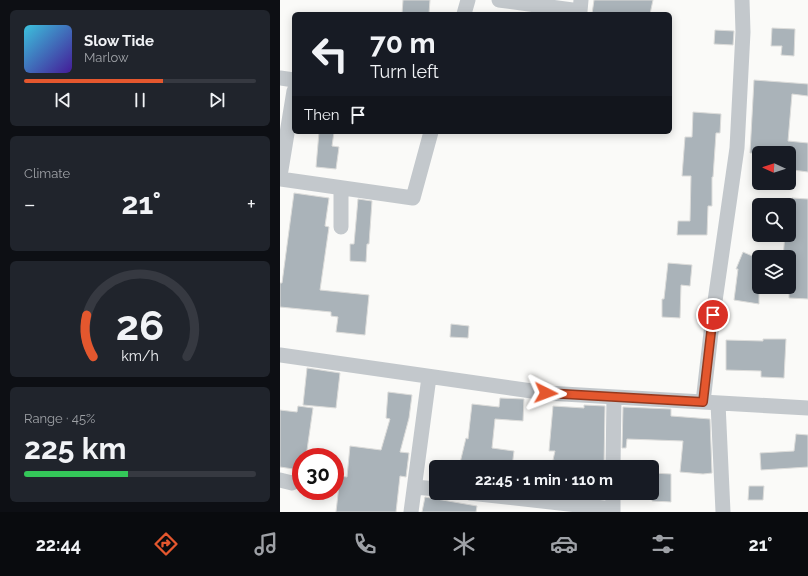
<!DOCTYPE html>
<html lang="en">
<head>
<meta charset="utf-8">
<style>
	body { margin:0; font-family:Raleway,sans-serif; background:#20242c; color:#f1f3f6; height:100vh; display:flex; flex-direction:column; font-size:15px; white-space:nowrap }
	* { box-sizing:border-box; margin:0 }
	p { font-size:13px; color:#9ea1a6 }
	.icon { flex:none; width:22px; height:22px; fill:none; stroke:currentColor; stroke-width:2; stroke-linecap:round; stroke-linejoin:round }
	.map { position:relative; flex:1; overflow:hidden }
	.panel { display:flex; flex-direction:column; gap:10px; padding:10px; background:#0d0f14; width:280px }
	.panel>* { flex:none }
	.hud { position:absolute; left:12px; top:12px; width:380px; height:122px; border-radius:6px; box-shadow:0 2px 10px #0003; background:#171b24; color:#f1f3f6; overflow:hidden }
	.needle { width:26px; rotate:273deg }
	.buttons { position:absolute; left:472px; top:146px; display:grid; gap:8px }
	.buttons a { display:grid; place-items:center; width:44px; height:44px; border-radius:6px; background:#171b24; box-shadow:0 2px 10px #0003; font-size:20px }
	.speed { position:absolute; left:12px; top:448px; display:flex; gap:8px; font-size:20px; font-weight:700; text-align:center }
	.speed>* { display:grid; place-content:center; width:52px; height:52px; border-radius:50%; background:#171b24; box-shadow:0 2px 10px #0003; line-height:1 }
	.speed .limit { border:6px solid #d22; background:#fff; color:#111 }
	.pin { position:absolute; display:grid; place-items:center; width:34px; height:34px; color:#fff; margin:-17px; border:2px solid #fff; border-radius:50%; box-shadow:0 1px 4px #0007 }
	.me { position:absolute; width:44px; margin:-22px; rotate:93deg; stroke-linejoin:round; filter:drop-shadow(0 0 3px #0008) }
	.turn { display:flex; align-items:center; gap:14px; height:84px; padding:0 12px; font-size:18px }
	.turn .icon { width:52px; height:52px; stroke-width:2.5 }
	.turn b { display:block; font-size:28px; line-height:34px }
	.then { display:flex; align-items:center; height:38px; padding:0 12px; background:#0003; gap:8px; font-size:15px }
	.big { font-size:30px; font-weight:700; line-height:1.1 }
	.panel .widget { flex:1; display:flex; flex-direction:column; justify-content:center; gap:6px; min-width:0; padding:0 14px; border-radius:6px; background:#20242c }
	.panel .dial { align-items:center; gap:0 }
	.dial svg { height:104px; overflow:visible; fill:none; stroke:#363941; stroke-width:7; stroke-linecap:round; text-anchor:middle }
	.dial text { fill:#f1f3f6; stroke:none }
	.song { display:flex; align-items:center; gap:12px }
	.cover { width:48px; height:48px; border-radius:6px; background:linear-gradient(135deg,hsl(190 70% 55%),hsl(260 70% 35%)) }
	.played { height:4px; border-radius:2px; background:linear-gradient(90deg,#e4572e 60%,#363941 60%) }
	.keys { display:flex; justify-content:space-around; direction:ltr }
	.heat { display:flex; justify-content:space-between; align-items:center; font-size:22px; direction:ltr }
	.charge { height:6px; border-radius:3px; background:linear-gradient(90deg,#34c759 45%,#363941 0) }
	.trip { position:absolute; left:149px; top:460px; width:230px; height:40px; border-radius:6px; background:#171b24; box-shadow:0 2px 10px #0003; font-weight:700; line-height:40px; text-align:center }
	.dock { display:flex; height:64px; justify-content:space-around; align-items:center; background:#090b0e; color:#9ea1a6 }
	.dock .icon { width:28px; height:28px }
	.dock .selected { color:#e4572e }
	.dock b { font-size:18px; color:#f1f3f6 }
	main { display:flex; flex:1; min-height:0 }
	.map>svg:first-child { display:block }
</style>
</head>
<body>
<main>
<section class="panel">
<div class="widget">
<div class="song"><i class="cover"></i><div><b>Slow Tide</b><p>Marlow</p></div></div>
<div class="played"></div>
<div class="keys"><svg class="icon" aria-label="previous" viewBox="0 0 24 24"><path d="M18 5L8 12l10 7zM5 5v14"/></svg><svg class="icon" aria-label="pause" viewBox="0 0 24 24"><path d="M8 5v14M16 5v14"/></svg><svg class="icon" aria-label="next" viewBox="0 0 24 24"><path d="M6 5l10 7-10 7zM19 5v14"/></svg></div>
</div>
<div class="widget"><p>Climate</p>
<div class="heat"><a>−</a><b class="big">21°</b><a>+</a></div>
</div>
<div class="widget dial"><svg viewBox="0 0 100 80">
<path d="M14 69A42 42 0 1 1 86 69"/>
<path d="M14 69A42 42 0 0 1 9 37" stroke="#e4572e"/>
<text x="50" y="56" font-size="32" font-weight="700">26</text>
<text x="50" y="72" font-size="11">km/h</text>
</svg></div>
<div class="widget"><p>Range · 45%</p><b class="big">225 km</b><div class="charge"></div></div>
</section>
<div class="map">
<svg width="528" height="512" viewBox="0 0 528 512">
	<rect width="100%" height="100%" fill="#fafaf8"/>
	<!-- building -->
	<path fill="#aab3b9" stroke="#dcdcda" d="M123 0H150L149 14H122Z
		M314 0H373L370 14H312Z
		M492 28 515 29 514 56 501 55 502 46H491Z
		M435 30 454 31 453 45 434 44Z
		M474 80 528 84V96L512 94 508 141 528 143V172L513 170 515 153H470Z
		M413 112 441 114 440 133H436L433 177H432V206H428L427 235H397L398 221H410L411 176H402L405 137H412Z
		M39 132H54L52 146 59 147 56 169 36 167Z
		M14 193 49 198 45 226 49 227 40 290 89 295 85 335 56 332 58 317 51 316V312L0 307V283H2Z
		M512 198 528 199V299L509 298V257H503L505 235H509V223H510Z
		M78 199 92 201 89 244H87L86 262 70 261V244H74Z
		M463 252 479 259V267L474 280H479V304L454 300 458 269H456Z
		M388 263 412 265 410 286 401 285 400 318 382 317V299H384Z
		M171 324 189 326 188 338 170 337Z
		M483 339H506L504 378 481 377V371L446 370V340L483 341Z
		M27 368 60 373 56 408 23 405Z
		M108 392 132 395 129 418 120 452 129 453 126 477 120 476 116 512H56L60 476 67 477 70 446 101 450 110 419 106 418Z
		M220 398 244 399 243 421 215 419 212 448 234 451 232 467H198L180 463 186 438 188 439 192 404 219 407Z
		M304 405 325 406 324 467H303L273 460 275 451H269L273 406 304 408Z
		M18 406 33 408 26 457H21V470H20L0 467V410L17 412Z
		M343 407 391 409V416L430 419 432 473 423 474 400 472 403 441 347 439 346 448H342Z
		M516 434 528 435V467L481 470 480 453 514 451Z
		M372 473 391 474V502L372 501Z
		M469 486H484L483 500H468Z
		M145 497 197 506 196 512H142Z"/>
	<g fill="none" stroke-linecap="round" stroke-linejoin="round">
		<!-- minor -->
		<path stroke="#c3c8cc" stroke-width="15" d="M219 0 300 11 301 0
			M184 14 188 0
			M0 78 14 80
			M0 176 14 91
			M0 179 133 198 151 132
			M61 188V227
			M0 355 266 393 528 408
			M423 402 433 315 457 148 463 32 462 0
			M438 403 443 512
			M333 467 334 397
			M0 480 12 483 21 479
			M135 487 156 489
			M190 493 333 509
			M131 512 149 377
			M333 512V493"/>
	</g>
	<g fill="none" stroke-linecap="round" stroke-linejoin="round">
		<!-- route casing -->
		<g stroke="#94391e" stroke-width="10">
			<path id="route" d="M266 393 423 402 433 315"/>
		</g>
		<!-- route -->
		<use href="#route" stroke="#e4572e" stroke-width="7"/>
	</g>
</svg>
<div class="buttons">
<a><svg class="needle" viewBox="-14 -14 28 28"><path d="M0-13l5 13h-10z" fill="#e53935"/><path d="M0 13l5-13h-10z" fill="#9ea1a6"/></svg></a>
<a><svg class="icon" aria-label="search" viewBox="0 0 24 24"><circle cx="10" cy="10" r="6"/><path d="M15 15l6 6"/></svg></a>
<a><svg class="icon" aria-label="layers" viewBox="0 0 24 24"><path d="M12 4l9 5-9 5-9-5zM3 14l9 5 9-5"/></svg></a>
</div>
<div class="speed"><div class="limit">30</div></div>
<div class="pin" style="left:433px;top:315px;background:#d93025"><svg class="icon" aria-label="arrive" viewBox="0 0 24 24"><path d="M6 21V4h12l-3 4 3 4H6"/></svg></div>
<svg class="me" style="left:266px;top:393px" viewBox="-20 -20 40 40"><path d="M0-17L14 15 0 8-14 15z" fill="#e4572e" stroke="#fff" stroke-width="4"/></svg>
<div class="trip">22:45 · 1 min · 110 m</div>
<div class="hud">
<div class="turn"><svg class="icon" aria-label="left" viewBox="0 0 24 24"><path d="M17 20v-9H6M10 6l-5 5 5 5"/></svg><div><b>70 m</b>Turn left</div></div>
<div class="then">Then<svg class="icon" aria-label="arrive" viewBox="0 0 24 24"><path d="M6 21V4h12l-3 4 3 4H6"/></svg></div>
</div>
</div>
</main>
<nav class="dock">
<b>22:44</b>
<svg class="icon selected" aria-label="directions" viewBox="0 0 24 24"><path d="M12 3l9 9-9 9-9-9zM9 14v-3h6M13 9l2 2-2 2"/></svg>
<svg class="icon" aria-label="music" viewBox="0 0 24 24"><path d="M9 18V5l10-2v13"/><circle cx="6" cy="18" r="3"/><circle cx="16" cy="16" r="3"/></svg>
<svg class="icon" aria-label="phone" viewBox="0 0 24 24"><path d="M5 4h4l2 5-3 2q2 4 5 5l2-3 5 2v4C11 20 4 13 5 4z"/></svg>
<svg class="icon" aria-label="climate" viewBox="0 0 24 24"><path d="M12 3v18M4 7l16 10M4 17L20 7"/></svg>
<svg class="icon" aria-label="car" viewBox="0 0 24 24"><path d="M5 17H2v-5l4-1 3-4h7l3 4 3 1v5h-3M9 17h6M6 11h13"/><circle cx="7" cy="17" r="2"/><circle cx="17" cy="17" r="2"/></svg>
<svg class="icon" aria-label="filters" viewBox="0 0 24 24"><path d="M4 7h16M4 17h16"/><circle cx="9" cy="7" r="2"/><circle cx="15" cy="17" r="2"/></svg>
<b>21°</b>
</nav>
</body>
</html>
